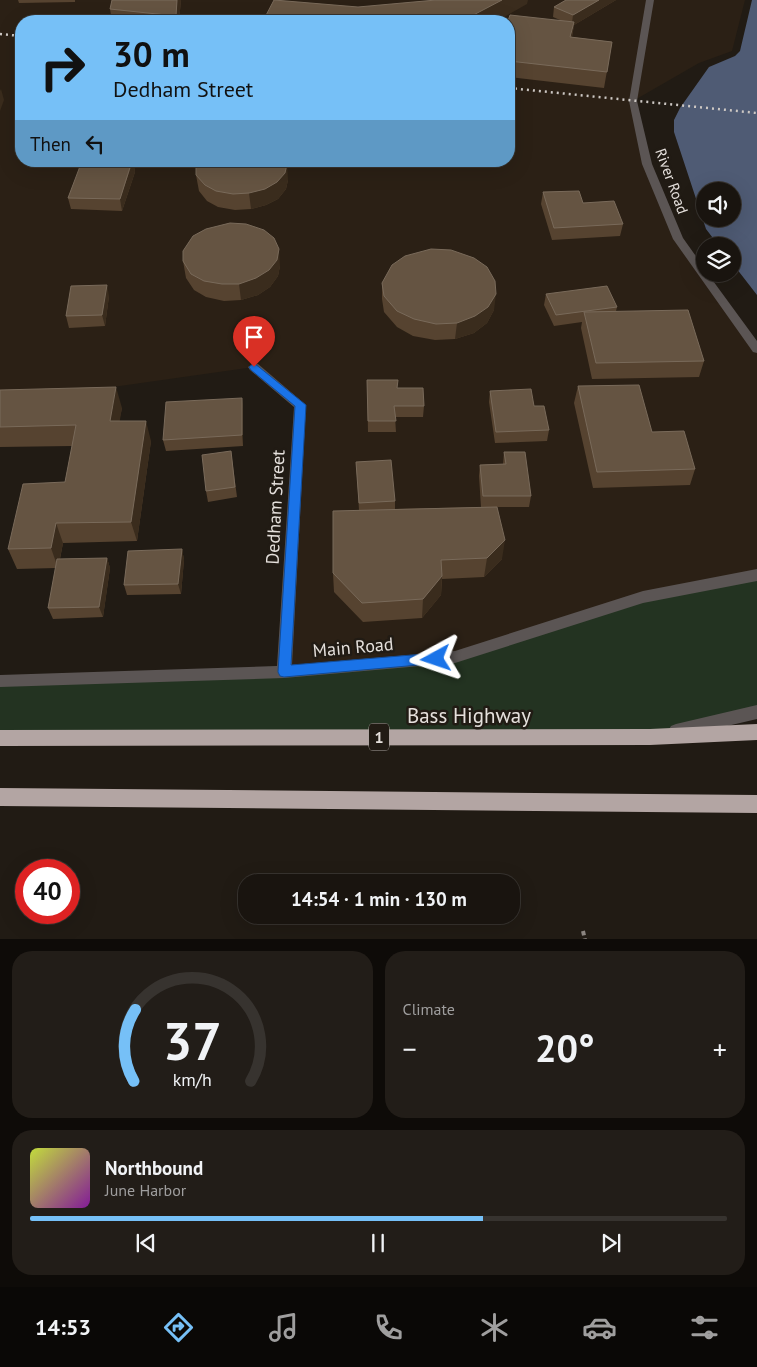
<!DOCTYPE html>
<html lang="en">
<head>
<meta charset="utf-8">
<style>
	body { margin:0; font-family:"PT Sans",sans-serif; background:#221d18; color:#f1f3f6; height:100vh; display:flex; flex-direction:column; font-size:19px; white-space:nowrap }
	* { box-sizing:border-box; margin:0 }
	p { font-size:16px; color:#9f9e9e }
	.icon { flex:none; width:28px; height:28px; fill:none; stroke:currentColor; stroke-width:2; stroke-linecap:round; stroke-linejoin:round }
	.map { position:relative; height:939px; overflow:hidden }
	.sheet { display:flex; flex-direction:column; gap:12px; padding:12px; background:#0e0b08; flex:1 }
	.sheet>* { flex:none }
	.banner { position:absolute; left:15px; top:15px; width:500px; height:152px; border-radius:20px; box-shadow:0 5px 20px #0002,0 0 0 1px #37332f; background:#76c0f7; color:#111; overflow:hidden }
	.buttons { position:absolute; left:696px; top:182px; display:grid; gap:10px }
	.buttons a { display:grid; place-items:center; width:45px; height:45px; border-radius:50%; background:#19140f; box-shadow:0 5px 20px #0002,0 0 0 1px #37332f; font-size:25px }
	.speed { position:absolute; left:15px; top:859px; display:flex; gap:10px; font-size:25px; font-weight:700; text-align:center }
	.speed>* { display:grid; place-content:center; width:65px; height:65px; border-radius:50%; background:#19140f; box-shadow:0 5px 20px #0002,0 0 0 1px #37332f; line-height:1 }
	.speed .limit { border:8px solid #d22; background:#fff; color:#111 }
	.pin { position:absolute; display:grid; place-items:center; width:42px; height:42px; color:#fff; margin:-51px -21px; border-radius:50% 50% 50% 0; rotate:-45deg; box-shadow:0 0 5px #0007 }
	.pin .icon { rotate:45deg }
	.me { position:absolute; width:55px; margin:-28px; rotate:265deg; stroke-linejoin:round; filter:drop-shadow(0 0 4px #0008) }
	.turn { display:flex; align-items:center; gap:18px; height:105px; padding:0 15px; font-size:22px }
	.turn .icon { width:65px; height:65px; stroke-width:2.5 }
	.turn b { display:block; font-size:35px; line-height:42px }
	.then { display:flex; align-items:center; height:48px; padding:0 15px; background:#0003; gap:10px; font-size:19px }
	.big { font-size:38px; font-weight:700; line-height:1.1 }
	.sheet .card { flex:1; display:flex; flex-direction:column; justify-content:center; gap:8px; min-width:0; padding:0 18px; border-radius:20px; background:#221d18 }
	.sheet .dial { align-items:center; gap:0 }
	.dial svg { height:130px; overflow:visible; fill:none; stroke:#37332f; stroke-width:7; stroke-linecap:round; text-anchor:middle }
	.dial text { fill:#f1f3f6; stroke:none }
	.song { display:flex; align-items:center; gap:15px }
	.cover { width:60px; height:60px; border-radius:8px; background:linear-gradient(135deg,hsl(70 70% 55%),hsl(290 70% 35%)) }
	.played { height:5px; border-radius:2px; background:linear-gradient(90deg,#76c0f7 65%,#37332f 65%) }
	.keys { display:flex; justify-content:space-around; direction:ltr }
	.heat { display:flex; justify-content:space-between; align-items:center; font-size:28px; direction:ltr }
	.sheet .tiles { flex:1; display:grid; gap:12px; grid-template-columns:1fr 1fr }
	.card:last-child { grid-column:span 2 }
	.trip { position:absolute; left:238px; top:874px; width:282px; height:50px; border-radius:20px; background:#19140f; box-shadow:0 5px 20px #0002,0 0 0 1px #37332f; font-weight:700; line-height:50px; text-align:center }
	.tab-bar { display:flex; height:80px; justify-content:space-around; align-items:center; background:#0a0806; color:#9f9e9e }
	.tab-bar .icon { width:35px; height:35px }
	.tab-bar .on { color:#76c0f7 }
	.tab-bar b { font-size:22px; color:#f1f3f6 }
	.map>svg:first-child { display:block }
</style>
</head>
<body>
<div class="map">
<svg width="757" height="940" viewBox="0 0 757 940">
	<rect width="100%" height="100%" fill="#211b14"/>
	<!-- built -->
	<path fill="#2b2015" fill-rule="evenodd" d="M0 0H745L732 51 699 63 633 101 647 164 678 239 757 349V575L455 657 284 672 300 405 254 367 0 403ZM21 21H509V161H21Z"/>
	<!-- green -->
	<path fill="#233321" d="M757 575V712L650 737 0 738V681L455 657 643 597Z"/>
	<!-- water -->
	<path fill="#4f5b74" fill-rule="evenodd" d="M752 0H757V295L733 264 732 246H719L706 229 674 132V120L680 108 709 67 735 56 740 51ZM705 191H732V219H705Z"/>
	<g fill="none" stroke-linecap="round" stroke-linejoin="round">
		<!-- path -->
		<path stroke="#8b8580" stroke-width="4" stroke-dasharray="4.5 3" stroke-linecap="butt" d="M583 931 585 940"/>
		<!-- minor -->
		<path fill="#5b5554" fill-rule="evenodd" d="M646 0H654L637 101 652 164 683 238 705 269V274H708L757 341V353L753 352 673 239 642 164 629 101Z
			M254 363 258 364 306 405 292 665 455 651 643 591 757 569V581L643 603 455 663 284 678 0 687V675L277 666 294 407 250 370 248 367Z
			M757 705V719L676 738 671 736 668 731 671 726 676 724Z"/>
		<!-- highway -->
		<path fill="#b3a5a3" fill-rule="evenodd" d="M757 724V740L650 745 0 746V730L650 729Z
			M0 788 757 795V813L0 806Z"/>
		<!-- rail -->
		<path stroke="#cdc8c4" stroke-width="2.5" stroke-dasharray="2 4" stroke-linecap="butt" d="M0 34 21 36
			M509 88 757 113"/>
	</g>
	<!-- wall -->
	<path fill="#564330" d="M18 0H75V2L19 3Z
		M112 0H181L179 21H112L110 9Z
		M566 0H616L574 25 572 37 612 42 604 88 509 77V21L560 20 553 17 554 7Z
		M133 161 135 172 122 211 71 209 68 198Z
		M196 175 288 180 286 189 278 199 266 205 251 209 235 210 218 207 207 201 199 191Z
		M543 192 583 203 623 224 620 236 552 240 541 204Z
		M183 261 280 266 278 276 270 287 258 295 241 300 224 301 206 297 194 290 186 278Z
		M382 283 494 310 487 323 474 333 455 339 435 340 413 336 397 327 384 312 382 299Z
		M546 294 617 307 616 311 704 361 699 377 592 379 581 328 582 322 554 326 544 305Z
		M109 296 105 326 69 328 66 316Z
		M367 380 424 406 423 417H395L396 432H368Z
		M578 386 652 432 695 469 690 485 593 488 574 403Z
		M0 390 122 408 119 421 151 441 137 541 63 543 60 559 107 558 110 568 103 617 53 619 48 608 56 568 17 569 8 549 65 482 72 446 0 447Z
		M490 391 534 406 549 430 547 441 495 443 489 402Z
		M242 398 243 409V446L166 451 163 440Z
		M231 451 237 497 208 502 206 491Z
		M504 452 531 496 529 507H497L502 559 484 577 442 579 441 595 422 618 363 622 334 592 333 573 359 510 356 462 395 501V509L481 507 479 476 480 465 503 464Z
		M182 549 184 560 181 594 127 595 124 585Z"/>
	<!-- shaded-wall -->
	<path fill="#3a2c1d" d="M177 0H181L179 21H177L176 16Z
		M502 0H528L527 4 497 21H462Z
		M599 0H616L574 25 568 53 573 15Z
		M1 89 4 100 0 111V91Z
		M133 161 135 172 122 211 120 199Z
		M287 164 288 180 286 189 278 199 266 205 251 209 249 193Z
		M279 249 280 266 278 276 270 287 258 295 241 300 239 284Z
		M107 285 109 296 105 326 102 315Z
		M496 294 494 310 487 323 474 333 455 339 457 323Z
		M116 387 122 408 116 442 110 421Z
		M242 398 243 409V446L242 435Z
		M146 421 151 441 137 541 131 522Z
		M56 523 63 543 58 568 51 548Z
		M505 540 502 559 484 577 487 558Z
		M182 549 184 560 181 594 178 584Z
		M107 558 110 568 103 617 99 607Z
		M442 576 441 595 422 618 423 599Z"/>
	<!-- building -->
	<path fill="#655442" stroke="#796a5a" d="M112 0H177L176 16 110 9Z
		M274 0 358 7 436 0H502L462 21H263Z
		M566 0H599L573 15 554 7Z
		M510 15 574 22 570 37 612 42 607 72 509 61V21H508Z
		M82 161H132L120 199 68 198Z
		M199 161H286L287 164 285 173 277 182 265 189 249 193 233 194 216 191 205 185 196 175V165Z
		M579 191 583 203 614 201 623 224 554 228 543 192Z
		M230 223 246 224 264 230 274 238 279 249 277 260 269 270 256 278 239 284H222L204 281 191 274 183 261V251L193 236 206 229Z
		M431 249 451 250 474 258 487 267 495 281 496 294 488 307 475 316 457 323 436 324 414 319 397 311 384 296 382 283 392 265 405 256Z
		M107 285 102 315 66 316 71 286Z
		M607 286 617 307 556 315 546 294Z
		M688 310 704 361 596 363 584 312Z
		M367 380H398L397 388H423L424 406H394L396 421H368Z
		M639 385 652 432 684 431 695 469 597 472 578 386Z
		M116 387 110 421H146L131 522 56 523 51 548 8 549 23 484 65 482 76 425 0 427V390Z
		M531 389 534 406H544L549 430 496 432 490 391Z
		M242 398V435L163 440 166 402Z
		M231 451 235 487 206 491 202 455Z
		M504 452H525L531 496H483L480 465 506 464Z
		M391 460 395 501 359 503 356 462Z
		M497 507 505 540 487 558 441 560 442 576 423 599 362 603 333 573V511Z
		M182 549 178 584 124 585 128 551Z
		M107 558 99 607 48 608 57 559Z"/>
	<!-- route -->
	<path fill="#1a73e8" stroke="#114b97" d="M254 363 306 405 291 665 436 653 441 655 443 659 441 663 284 677 280 676 278 672 295 406 251 370 249 367Z"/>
	<g text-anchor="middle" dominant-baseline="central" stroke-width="5" stroke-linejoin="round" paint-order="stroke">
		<!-- far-street labels -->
		<g font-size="15" fill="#e5e0dc" stroke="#211b14">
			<text transform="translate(672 181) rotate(70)">River Road</text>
		</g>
		<!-- shield labels -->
		<rect fill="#211b14" stroke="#aaa5a0" stroke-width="1" x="369" y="723.5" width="20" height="27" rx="4"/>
		<g font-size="16" font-weight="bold" fill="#e5e0dc">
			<text x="379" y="737">1</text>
		</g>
		<!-- street labels -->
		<g font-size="18" fill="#e5e0dc" stroke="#211b14">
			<text transform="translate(275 507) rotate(-87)">Dedham Street</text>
			<text transform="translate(353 647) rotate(-5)">Main Road</text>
		</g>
		<!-- near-street labels -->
		<g font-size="21" fill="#e5e0dc" stroke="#211b14">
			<text x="469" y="715">Bass Highway</text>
		</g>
	</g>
</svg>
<div class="buttons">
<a><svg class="icon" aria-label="sound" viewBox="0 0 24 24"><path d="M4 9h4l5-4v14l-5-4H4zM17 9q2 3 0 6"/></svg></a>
<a><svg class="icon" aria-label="layers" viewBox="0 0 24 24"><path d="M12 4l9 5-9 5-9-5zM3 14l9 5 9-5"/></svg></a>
</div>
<div class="speed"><div class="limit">40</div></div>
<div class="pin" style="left:254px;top:367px;background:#d93025"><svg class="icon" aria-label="arrive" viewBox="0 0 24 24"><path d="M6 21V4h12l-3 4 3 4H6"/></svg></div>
<svg class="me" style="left:436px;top:659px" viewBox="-20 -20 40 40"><path d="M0-17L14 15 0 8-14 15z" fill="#1a73e8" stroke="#fff" stroke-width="4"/></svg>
<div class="trip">14:54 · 1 min · 130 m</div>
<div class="banner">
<div class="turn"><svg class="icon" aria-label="right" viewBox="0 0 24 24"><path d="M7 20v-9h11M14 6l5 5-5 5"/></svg><div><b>30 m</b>Dedham Street</div></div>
<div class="then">Then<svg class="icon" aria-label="left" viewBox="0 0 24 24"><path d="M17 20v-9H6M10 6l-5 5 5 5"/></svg></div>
</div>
</div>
<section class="sheet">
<div class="tiles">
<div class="card dial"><svg viewBox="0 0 100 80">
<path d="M14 69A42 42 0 1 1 86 69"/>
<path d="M14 69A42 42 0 0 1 15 25" stroke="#76c0f7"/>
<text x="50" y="56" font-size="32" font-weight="700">37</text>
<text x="50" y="72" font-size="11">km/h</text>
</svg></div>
<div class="card"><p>Climate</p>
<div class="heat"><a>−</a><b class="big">20°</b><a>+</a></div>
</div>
<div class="card">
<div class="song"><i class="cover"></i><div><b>Northbound</b><p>June Harbor</p></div></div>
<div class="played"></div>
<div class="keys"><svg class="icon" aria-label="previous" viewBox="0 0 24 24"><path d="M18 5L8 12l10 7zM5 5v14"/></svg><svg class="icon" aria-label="pause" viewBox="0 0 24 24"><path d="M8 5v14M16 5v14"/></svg><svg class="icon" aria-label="next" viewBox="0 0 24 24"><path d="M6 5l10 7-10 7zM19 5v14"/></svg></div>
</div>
</div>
</section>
<nav class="tab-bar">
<b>14:53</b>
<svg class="icon on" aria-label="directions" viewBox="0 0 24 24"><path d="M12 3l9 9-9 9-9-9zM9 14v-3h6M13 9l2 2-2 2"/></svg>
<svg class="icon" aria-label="music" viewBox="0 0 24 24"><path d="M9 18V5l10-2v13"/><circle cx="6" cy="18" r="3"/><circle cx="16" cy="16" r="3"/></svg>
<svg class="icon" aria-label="phone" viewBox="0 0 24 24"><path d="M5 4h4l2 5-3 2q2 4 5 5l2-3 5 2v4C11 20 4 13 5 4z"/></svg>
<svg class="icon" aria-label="climate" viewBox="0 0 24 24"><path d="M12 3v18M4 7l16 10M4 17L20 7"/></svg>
<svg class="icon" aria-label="car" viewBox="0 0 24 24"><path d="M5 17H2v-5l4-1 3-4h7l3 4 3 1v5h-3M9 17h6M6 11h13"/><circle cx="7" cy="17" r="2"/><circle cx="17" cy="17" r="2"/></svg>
<svg class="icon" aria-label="filters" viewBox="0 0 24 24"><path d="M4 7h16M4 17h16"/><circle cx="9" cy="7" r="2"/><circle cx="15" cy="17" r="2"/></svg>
</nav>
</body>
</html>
